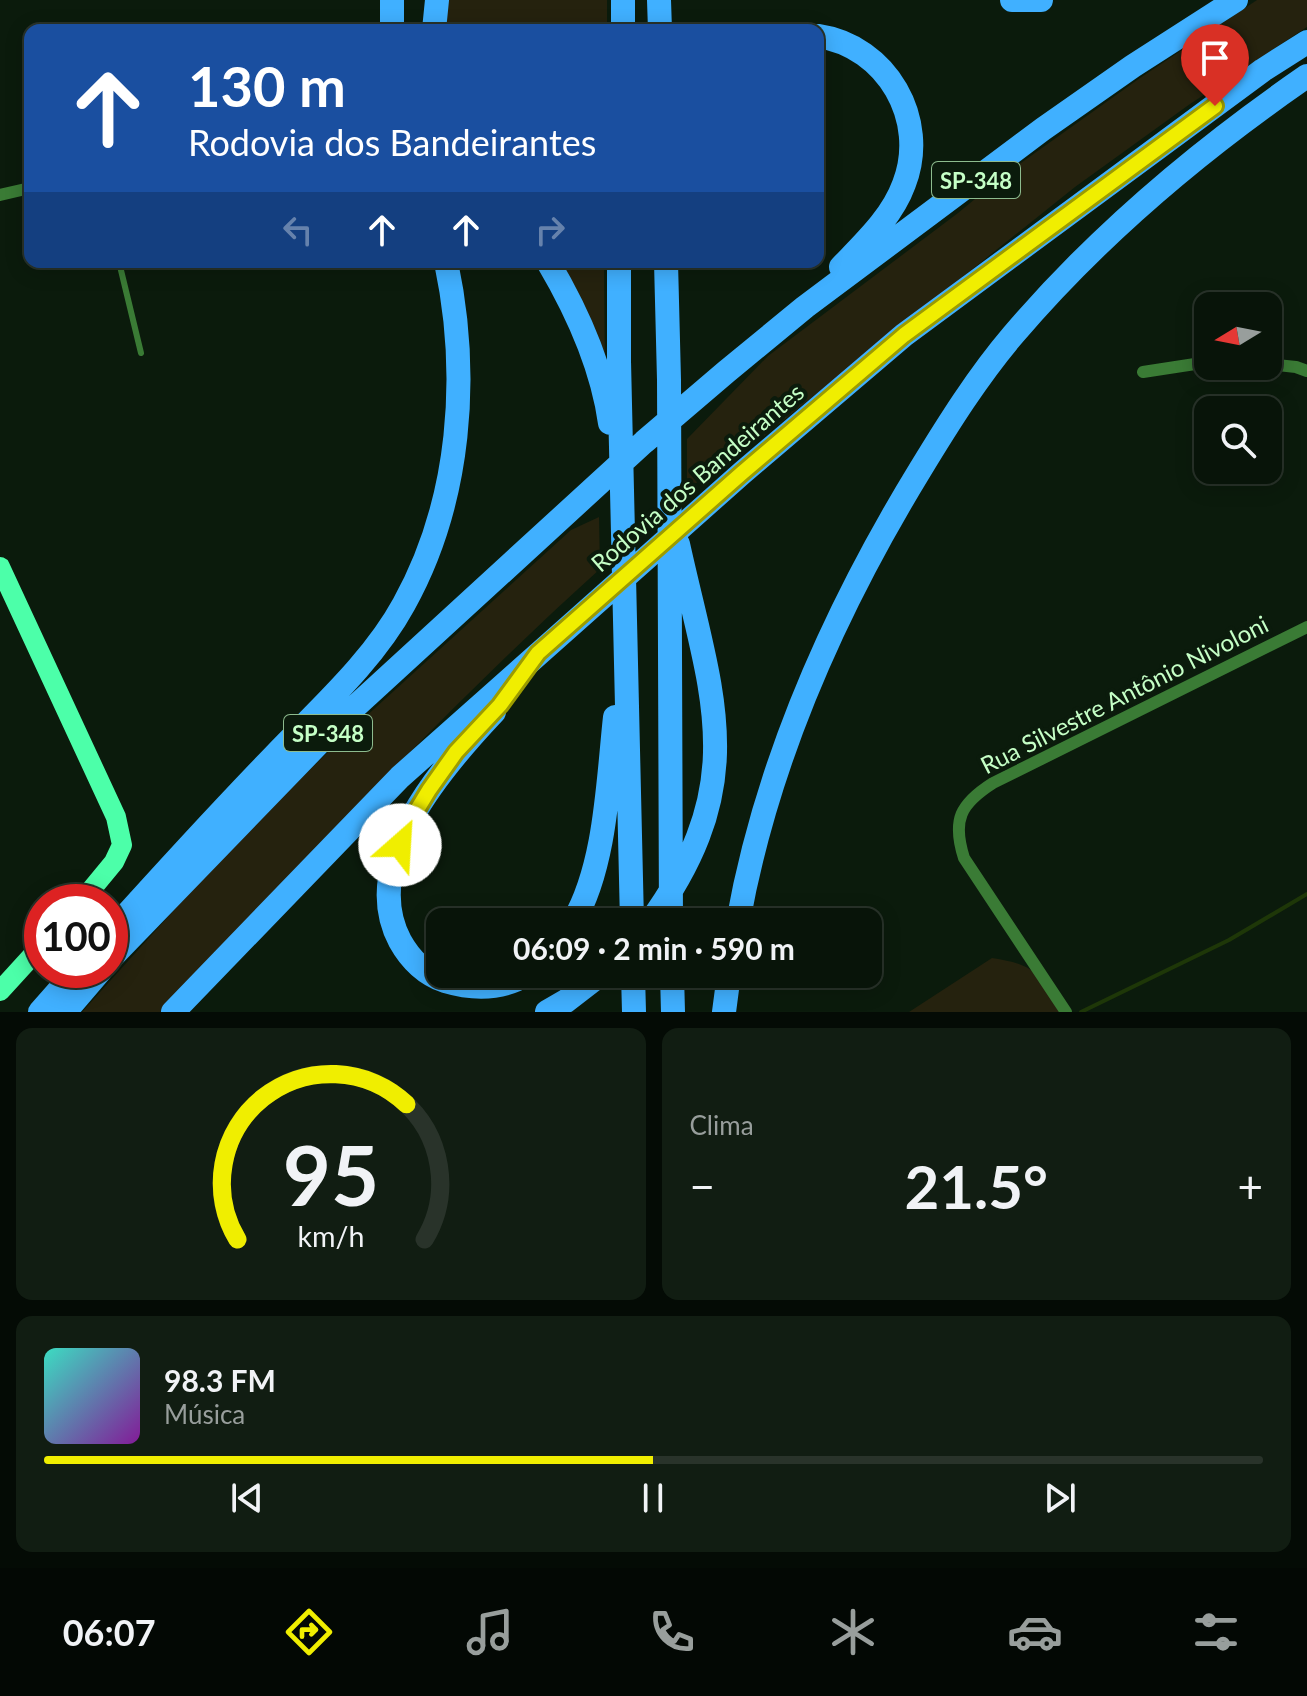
<!DOCTYPE html>
<html lang="pt">
<head>
<meta charset="utf-8">
<style>
	body { margin:0; font-family:Lato,sans-serif; background:#111d12; color:#f1f3f6; height:100vh; display:flex; flex-direction:column; font-size:30px; white-space:nowrap }
	* { box-sizing:border-box; margin:0 }
	p { font-size:26px; color:#989e9c }
	.icon { flex:none; width:44px; height:44px; fill:none; stroke:currentColor; stroke-width:2; stroke-linecap:round; stroke-linejoin:round }
	.map { position:relative; height:1012px; overflow:hidden }
	.panel { display:flex; flex-direction:column; gap:16px; padding:16px; background:#040b05; flex:1 }
	.panel>* { flex:none }
	.banner { position:absolute; left:24px; top:24px; width:800px; height:244px; border-radius:16px; box-shadow:0 4px 20px #0003,0 0 0 2px #29332a; background:#1a4fa0; color:#fff; overflow:hidden }
	.needle { width:52px; rotate:260deg }
	.buttons { position:absolute; left:1194px; top:292px; display:grid; gap:16px }
	.buttons a { display:grid; place-items:center; width:88px; height:88px; border-radius:16px; background:#081409; box-shadow:0 4px 20px #0003,0 0 0 2px #29332a; font-size:40px }
	.speed { position:absolute; left:24px; top:884px; display:flex; gap:16px; font-size:40px; font-weight:700; text-align:center }
	.speed>* { display:grid; place-content:center; width:104px; height:104px; border-radius:50%; background:#081409; box-shadow:0 4px 20px #0003,0 0 0 2px #29332a; line-height:1 }
	.speed .limit { border:12px solid #d22; background:#fff; color:#111 }
	.pin { position:absolute; display:grid; place-items:center; width:68px; height:68px; color:#fff; margin:-82px -34px; border-radius:50% 50% 50% 0; rotate:-45deg; box-shadow:0 0 8px #0007 }
	.pin .icon { rotate:45deg }
	.me { position:absolute; width:88px; margin:-44px; rotate:26deg; stroke-linejoin:round; filter:drop-shadow(0 0 6px #0008) }
	.turn { display:flex; align-items:center; gap:28px; height:168px; padding:0 32px; font-size:36px }
	.turn .icon { width:104px; height:104px; stroke-width:2.5 }
	.turn b { display:block; font-size:56px; line-height:68px }
	.lanes { display:flex; align-items:center; height:76px; padding:0 32px; background:#0003; justify-content:center; gap:40px; direction:ltr }
	.lanes .off { opacity:.35 }
	.big { font-size:60px; font-weight:700; line-height:1.1 }
	.panel .widget { flex:1; display:flex; flex-direction:column; justify-content:center; gap:12px; min-width:0; padding:0 28px; border-radius:16px; background:#111d12 }
	.panel .dial { align-items:center; gap:0 }
	.dial svg { height:208px; overflow:visible; fill:none; stroke:#29332a; stroke-width:7; stroke-linecap:round; text-anchor:middle }
	.dial text { fill:#f1f3f6; stroke:none }
	.song { display:flex; align-items:center; gap:24px }
	.cover { width:96px; height:96px; border-radius:12px; background:linear-gradient(135deg,hsl(170 70% 55%),hsl(290 70% 35%)) }
	.played { height:8px; border-radius:4px; background:linear-gradient(90deg,#f0ee00 50%,#29332a 50%) }
	.keys { display:flex; justify-content:space-around; direction:ltr }
	.heat { display:flex; justify-content:space-between; align-items:center; font-size:44px; direction:ltr }
	.panel .tiles { flex:1; display:grid; gap:16px; grid-template-columns:1fr 1fr }
	.widget:last-child { grid-column:span 2 }
	.trip { position:absolute; left:426px; top:908px; width:456px; height:80px; border-radius:16px; background:#081409; box-shadow:0 4px 20px #0003,0 0 0 2px #29332a; font-weight:700; line-height:80px; text-align:center }
	.dock { display:flex; height:128px; justify-content:space-around; align-items:center; background:#030804; color:#989e9c }
	.dock .icon { width:56px; height:56px }
	.dock .selected { color:#f0ee00 }
	.dock b { font-size:36px; color:#f1f3f6 }
	.map>svg:first-child { display:block }
</style>
</head>
<body>
<div class="map">
<svg width="1307" height="1012" viewBox="0 0 1307 1012">
	<rect width="100%" height="100%" fill="#0b1b0c"/>
	<!-- green -->
	<path fill="#25220e" d="M441 0H607V30H437Z
		M1257 0H1307V27L1190 104 1075 187 740 455 687 489V439L768 356 958 213 1004 175 1140 78Z
		M554 262H604L605 385Z
		M599 517 600 569C446 708 305 861 162 1012H82L221 858 341 739 571 530Z
		M992 958C1038 965 1038 974 1059 1012H909Z"/>
	<g fill="none" stroke-linecap="round" stroke-linejoin="round">
		<!-- stream -->
		<path stroke="#1e3708" stroke-width="4" d="M1081 1012 1229 940 1307 894"/>
		<!-- service -->
		<path stroke="#3a7b35" stroke-width="6" d="M119 262 141 353"/>
		<!-- minor -->
		<path stroke="#3a7b35" stroke-width="12" d="M0 195 30 188
			M1268 364 1296 367 1307 371
			M1143 372 1208 362
			M1066 1012 964 858C952 820 960 804 993 783L1307 627"/>
		<!-- primary -->
		<path stroke="#4cffa9" stroke-width="20" d="M0 567 116 817 122 845 114 862 81 902
			M0 991 42 945"/>
		<!-- motorway -->
		<path stroke="#40b0ff" stroke-width="24" d="M659 0 660 30
			M1012 0H1041
			M392 30V0
			M434 30 437 0
			M623 30V0
			M818 36C887 46 929 120 904 184 892 217 865 242 841 267
			M548 262C577 311 602 366 610 423
			M619 262V361L632 922
			M666 262 669 380 671 922
			M494 712C443 766 358 862 400 941 410 959 425 974 445 981 472 989 501 990 527 974
			M573 922C606 866 608 781 615 717
			M650 922C752 781 712 698 678 544
			M738 922C767 760 835 609 920 470 948 424 978 376 1013 335 1099 234 1198 151 1307 76
			M110 933C164 873 219 813 275 755 320 708 373 661 404 604 461 501 470 375 446 262
			M110 959 345 716 644 442 726 372 805 307 1043 129 1133 66 1236 0
			M633 974 634 1012
			M672 974 673 1012
			M40 1012 77 970
			M65 1012 101 970
			M173 1012 400 777 742 473 904 335 1263 70 1307 42
			M547 1012 566 1001 601 974
			M724 1012 729 974"/>
	</g>
	<g fill="none" stroke-linecap="round" stroke-linejoin="round">
		<!-- route casing -->
		<g stroke="#9c9b00" stroke-width="20">
			<path id="route" d="M400 845 406 828 429 790 456 752 500 705 538 653 742 473 904 335 1215 106"/>
		</g>
		<!-- route -->
		<use href="#route" stroke="#f0ee00" stroke-width="14"/>
	</g>
	<g text-anchor="middle" dominant-baseline="central" stroke-width="8" stroke-linejoin="round" paint-order="stroke">
		<!-- shield labels -->
		<g fill="#0b1b0c" stroke="#8dbb8e" stroke-width="2">
			<rect x="932" y="162" width="88" height="36" rx="6"/>
			<rect x="284" y="715" width="88" height="36" rx="6"/>
		</g>
		<g font-size="22" font-weight="bold" fill="#c5ffc6">
			<text x="976" y="180">SP-348</text>
			<text x="328" y="733">SP-348</text>
		</g>
		<!-- street labels -->
		<g font-size="24" fill="#c5ffc6" stroke="#0b1b0c">
			<text transform="translate(697 477) rotate(-41)">Rodovia dos Bandeirantes</text>
			<text transform="translate(1124 694) rotate(-27)">Rua Silvestre Antônio Nivoloni</text>
		</g>
	</g>
</svg>
<div class="buttons">
<a><svg class="needle" viewBox="-14 -14 28 28"><path d="M0-13l5 13h-10z" fill="#e53935"/><path d="M0 13l5-13h-10z" fill="#989e9c"/></svg></a>
<a><svg class="icon" aria-label="search" viewBox="0 0 24 24"><circle cx="10" cy="10" r="6"/><path d="M15 15l6 6"/></svg></a>
</div>
<div class="speed"><div class="limit">100</div></div>
<div class="pin" style="left:1215px;top:106px;background:#d93025"><svg class="icon" aria-label="arrive" viewBox="0 0 24 24"><path d="M6 21V4h12l-3 4 3 4H6"/></svg></div>
<svg class="me" style="left:400px;top:845px" viewBox="-20 -20 40 40"><circle r="19" fill="#fff"/><path d="M0-13L10 11 0 6-10 11z" fill="#f0ee00"/></svg>
<div class="trip">06:09 · 2 min · 590 m</div>
<div class="banner">
<div class="turn"><svg class="icon" aria-label="ahead" viewBox="0 0 24 24"><path d="M12 20V5M6 11l6-6 6 6"/></svg><div><b>130 m</b>Rodovia dos Bandeirantes</div></div>
<div class="lanes"><svg class="icon off" aria-label="left" viewBox="0 0 24 24"><path d="M17 20v-9H6M10 6l-5 5 5 5"/></svg><svg class="icon" aria-label="ahead" viewBox="0 0 24 24"><path d="M12 20V5M6 11l6-6 6 6"/></svg><svg class="icon" aria-label="ahead" viewBox="0 0 24 24"><path d="M12 20V5M6 11l6-6 6 6"/></svg><svg class="icon off" aria-label="right" viewBox="0 0 24 24"><path d="M7 20v-9h11M14 6l5 5-5 5"/></svg></div>
</div>
</div>
<section class="panel">
<div class="tiles">
<div class="widget dial"><svg viewBox="0 0 100 80">
<path d="M14 69A42 42 0 1 1 86 69"/>
<path d="M14 69A42 42 0 0 1 79 17" stroke="#f0ee00"/>
<text x="50" y="56" font-size="32" font-weight="700">95</text>
<text x="50" y="72" font-size="11">km/h</text>
</svg></div>
<div class="widget"><p>Clima</p>
<div class="heat"><a>−</a><b class="big">21.5°</b><a>+</a></div>
</div>
<div class="widget">
<div class="song"><i class="cover"></i><div><b>98.3 FM</b><p>Música</p></div></div>
<div class="played"></div>
<div class="keys"><svg class="icon" aria-label="previous" viewBox="0 0 24 24"><path d="M18 5L8 12l10 7zM5 5v14"/></svg><svg class="icon" aria-label="pause" viewBox="0 0 24 24"><path d="M8 5v14M16 5v14"/></svg><svg class="icon" aria-label="next" viewBox="0 0 24 24"><path d="M6 5l10 7-10 7zM19 5v14"/></svg></div>
</div>
</div>
</section>
<nav class="dock">
<b>06:07</b>
<svg class="icon selected" aria-label="directions" viewBox="0 0 24 24"><path d="M12 3l9 9-9 9-9-9zM9 14v-3h6M13 9l2 2-2 2"/></svg>
<svg class="icon" aria-label="music" viewBox="0 0 24 24"><path d="M9 18V5l10-2v13"/><circle cx="6" cy="18" r="3"/><circle cx="16" cy="16" r="3"/></svg>
<svg class="icon" aria-label="phone" viewBox="0 0 24 24"><path d="M5 4h4l2 5-3 2q2 4 5 5l2-3 5 2v4C11 20 4 13 5 4z"/></svg>
<svg class="icon" aria-label="climate" viewBox="0 0 24 24"><path d="M12 3v18M4 7l16 10M4 17L20 7"/></svg>
<svg class="icon" aria-label="car" viewBox="0 0 24 24"><path d="M5 17H2v-5l4-1 3-4h7l3 4 3 1v5h-3M9 17h6M6 11h13"/><circle cx="7" cy="17" r="2"/><circle cx="17" cy="17" r="2"/></svg>
<svg class="icon" aria-label="filters" viewBox="0 0 24 24"><path d="M4 7h16M4 17h16"/><circle cx="9" cy="7" r="2"/><circle cx="15" cy="17" r="2"/></svg>
</nav>
</body>
</html>
